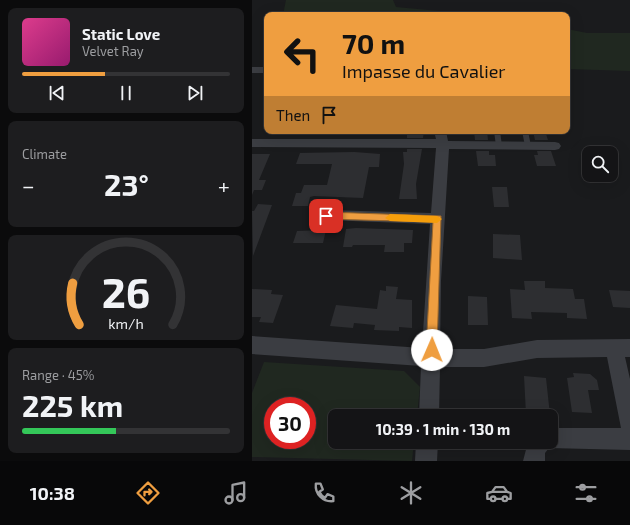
<!DOCTYPE html>
<html lang="en">
<head>
<meta charset="utf-8">
<style>
	body { margin:0; font-family:"Exo 2",sans-serif; background:#1d1d1f; color:#f1f3f6; height:100vh; display:flex; flex-direction:column; font-size:15px; white-space:nowrap }
	* { box-sizing:border-box; margin:0 }
	p { font-size:13px; color:#9d9ea1 }
	.icon { flex:none; width:22px; height:22px; fill:none; stroke:currentColor; stroke-width:2; stroke-linecap:round; stroke-linejoin:round }
	.map { position:relative; flex:1; overflow:hidden }
	.panel { display:flex; flex-direction:column; gap:8px; padding:8px; background:#0b0b0c; width:252px }
	.panel>* { flex:none }
	.hud { position:absolute; left:12px; top:12px; width:306px; height:122px; border-radius:8px; box-shadow:0 4px 16px #0002,0 0 0 1px #333335; background:#ef9e40; color:#111; overflow:hidden }
	.buttons { position:absolute; left:330px; top:146px; display:grid; gap:8px }
	.buttons a { display:grid; place-items:center; width:36px; height:36px; border-radius:8px; background:#141416; box-shadow:0 4px 16px #0002,0 0 0 1px #333335; font-size:20px }
	.speed { position:absolute; left:12px; top:397px; display:flex; gap:8px; font-size:20px; font-weight:700; text-align:center }
	.speed>* { display:grid; place-content:center; width:52px; height:52px; border-radius:50%; background:#141416; box-shadow:0 4px 16px #0002,0 0 0 1px #333335; line-height:1 }
	.speed .limit { border:6px solid #d22; background:#fff; color:#111 }
	.pin { position:absolute; display:grid; place-items:center; width:34px; height:34px; color:#fff; margin:-17px; border-radius:8px; box-shadow:0 2px 6px #0006 }
	.me { position:absolute; width:44px; margin:-22px; rotate:1deg; stroke-linejoin:round; filter:drop-shadow(0 0 3px #0008) }
	.turn { display:flex; align-items:center; gap:14px; height:84px; padding:0 12px; font-size:18px }
	.turn .icon { width:52px; height:52px; stroke-width:2.5 }
	.turn b { display:block; font-size:28px; line-height:34px }
	.then { display:flex; align-items:center; height:38px; padding:0 12px; background:#0003; gap:8px; font-size:15px }
	.big { font-size:30px; font-weight:700; line-height:1.1 }
	.panel .widget { flex:1; display:flex; flex-direction:column; justify-content:center; gap:6px; min-width:0; padding:0 14px; border-radius:8px; background:#1d1d1f }
	.panel .dial { align-items:center; gap:0 }
	.dial svg { height:104px; overflow:visible; fill:none; stroke:#333335; stroke-width:7; stroke-linecap:round; text-anchor:middle }
	.dial text { fill:#f1f3f6; stroke:none }
	.song { display:flex; align-items:center; gap:12px }
	.cover { width:48px; height:48px; border-radius:6px; background:linear-gradient(135deg,hsl(330 70% 55%),hsl(320 70% 35%)) }
	.played { height:4px; border-radius:2px; background:linear-gradient(90deg,#ef9e40 40%,#333335 40%) }
	.keys { display:flex; justify-content:space-around; direction:ltr }
	.heat { display:flex; justify-content:space-between; align-items:center; font-size:22px; direction:ltr }
	.charge { height:6px; border-radius:3px; background:linear-gradient(90deg,#34c759 45%,#333335 0) }
	.trip { position:absolute; left:76px; top:409px; width:230px; height:40px; border-radius:8px; background:#141416; box-shadow:0 4px 16px #0002,0 0 0 1px #333335; font-weight:700; line-height:40px; text-align:center }
	.tab-bar { display:flex; height:64px; justify-content:space-around; align-items:center; background:#080809; color:#9d9ea1 }
	.tab-bar .icon { width:28px; height:28px }
	.tab-bar .active { color:#ef9e40 }
	.tab-bar b { font-size:18px; color:#f1f3f6 }
	main { display:flex; flex:1; min-height:0 }
	.map>svg:first-child { display:block }
</style>
</head>
<body>
<main>
<section class="panel">
<div class="widget">
<div class="song"><i class="cover"></i><div><b>Static Love</b><p>Velvet Ray</p></div></div>
<div class="played"></div>
<div class="keys"><svg class="icon" aria-label="previous" viewBox="0 0 24 24"><path d="M18 5L8 12l10 7zM5 5v14"/></svg><svg class="icon" aria-label="pause" viewBox="0 0 24 24"><path d="M8 5v14M16 5v14"/></svg><svg class="icon" aria-label="next" viewBox="0 0 24 24"><path d="M6 5l10 7-10 7zM19 5v14"/></svg></div>
</div>
<div class="widget"><p>Climate</p>
<div class="heat"><a>−</a><b class="big">23°</b><a>+</a></div>
</div>
<div class="widget dial"><svg viewBox="0 0 100 80">
<path d="M14 69A42 42 0 1 1 86 69"/>
<path d="M14 69A42 42 0 0 1 9 37" stroke="#ef9e40"/>
<text x="50" y="56" font-size="32" font-weight="700">26</text>
<text x="50" y="72" font-size="11">km/h</text>
</svg></div>
<div class="widget"><p>Range · 45%</p><b class="big">225 km</b><div class="charge"></div></div>
</section>
<div class="map">
<svg width="378" height="461" viewBox="0 0 378 461">
	<rect width="100%" height="100%" fill="#1a1b1d"/>
	<!-- green -->
	<path fill="#202820" fill-rule="evenodd" d="M34 0H141L144 7 230 15H31Z
		M315 29 335 33H378V71L315 69Z
		M12 362 152 371 168 387 165 416H83V442H162L160 461 0 457V393ZM21 406H55V440H21Z"/>
	<!-- building -->
	<path fill="#2d2e31" d="M155 131H172L171 138H155Z
		M222 131H235L236 140H223Z
		M281 131H293L296 140H283Z
		M155 149H170L164 184 165 199H147L152 164 151 152H155Z
		M224 151H237V155H243L244 166H226Z
		M285 151H299L304 166H285L282 155H286Z
		M102 152 128 154 127 167H117L111 198 62 196 58 197 56 206H40L44 193H49L52 185H75L80 164H44L48 153Z
		M0 154H18L7 180H14L10 190H2L0 195Z
		M240 187H255L257 207H242Z
		M6 204 20 205 1 256 0 211H2Z
		M104 228 161 230 160 243H152V252H132L133 245H101L100 247H91L94 229Z
		M74 230 71 243H41L45 231Z
		M241 234 268 235 270 260 241 258Z
		M272 281H293V288L321 289 323 299H332L335 319 315 318V313L279 312 280 319 260 318 258 289 273 290Z
		M134 286 146 287 144 299 160 300V328L147 327V331L122 330 123 325 102 323 101 328 78 326 84 305 125 309 128 290 134 291Z
		M0 289 20 290 19 294 31 295 21 323 7 322 9 317H0Z
		M357 290 378 291V308L361 307Z
		M216 296 235 297 236 325H216Z
		M321 373 338 374 345 380 347 390H336L340 413 320 412 315 378 322 377Z
		M272 376 294 378 298 415 274 414Z"/>
	<g fill="none" stroke-linecap="round" stroke-linejoin="round">
		<!-- lane -->
		<path fill="#3b3d42" fill-rule="evenodd" d="M242 131H248L250 146 249 147 247 148 244 146Z
			M270 131H276L279 146 278 147 276 148 273 146Z"/>
		<!-- street -->
		<path fill="#3b3d42" fill-rule="evenodd" d="M0 67H15V73H0Z
			M182 131H194L196 141 303 142 307 143 309 146 307 149 303 150 197 149 189 281 188 349H232L285 340 378 339V357H373L378 379V450L297 448 293 453V461H271L276 442H299V428H369L355 357 285 358 232 367H188L187 416H167L169 366 0 354V336L170 348 178 224 74 220 69 219 67 215 69 211 74 210 179 213 184 148 0 147V139H184Z
			M164 442H186L185 461H163Z"/>
	</g>
	<!-- route -->
	<path fill="#ef9e40" stroke="#9b672a" d="M74 212 189 216 185 350 184 353 180 355 176 353 174 350 181 222 74 219 69 216Z"/>
	<!-- slow -->
	<path fill="#f59e0b" d="M138 214 185 216 190 219 185 223 138 221 133 218Z"/>
</svg>
<div class="buttons">
<a><svg class="icon" aria-label="search" viewBox="0 0 24 24"><circle cx="10" cy="10" r="6"/><path d="M15 15l6 6"/></svg></a>
</div>
<div class="speed"><div class="limit">30</div></div>
<div class="pin" style="left:74px;top:216px;background:#d93025"><svg class="icon" aria-label="arrive" viewBox="0 0 24 24"><path d="M6 21V4h12l-3 4 3 4H6"/></svg></div>
<svg class="me" style="left:180px;top:350px" viewBox="-20 -20 40 40"><circle r="19" fill="#fff"/><path d="M0-13L10 11 0 6-10 11z" fill="#ef9e40"/></svg>
<div class="trip">10:39 · 1 min · 130 m</div>
<div class="hud">
<div class="turn"><svg class="icon" aria-label="left" viewBox="0 0 24 24"><path d="M17 20v-9H6M10 6l-5 5 5 5"/></svg><div><b>70 m</b>Impasse du Cavalier</div></div>
<div class="then">Then<svg class="icon" aria-label="arrive" viewBox="0 0 24 24"><path d="M6 21V4h12l-3 4 3 4H6"/></svg></div>
</div>
</div>
</main>
<nav class="tab-bar">
<b>10:38</b>
<svg class="icon active" aria-label="directions" viewBox="0 0 24 24"><path d="M12 3l9 9-9 9-9-9zM9 14v-3h6M13 9l2 2-2 2"/></svg>
<svg class="icon" aria-label="music" viewBox="0 0 24 24"><path d="M9 18V5l10-2v13"/><circle cx="6" cy="18" r="3"/><circle cx="16" cy="16" r="3"/></svg>
<svg class="icon" aria-label="phone" viewBox="0 0 24 24"><path d="M5 4h4l2 5-3 2q2 4 5 5l2-3 5 2v4C11 20 4 13 5 4z"/></svg>
<svg class="icon" aria-label="climate" viewBox="0 0 24 24"><path d="M12 3v18M4 7l16 10M4 17L20 7"/></svg>
<svg class="icon" aria-label="car" viewBox="0 0 24 24"><path d="M5 17H2v-5l4-1 3-4h7l3 4 3 1v5h-3M9 17h6M6 11h13"/><circle cx="7" cy="17" r="2"/><circle cx="17" cy="17" r="2"/></svg>
<svg class="icon" aria-label="filters" viewBox="0 0 24 24"><path d="M4 7h16M4 17h16"/><circle cx="9" cy="7" r="2"/><circle cx="15" cy="17" r="2"/></svg>
</nav>
</body>
</html>
